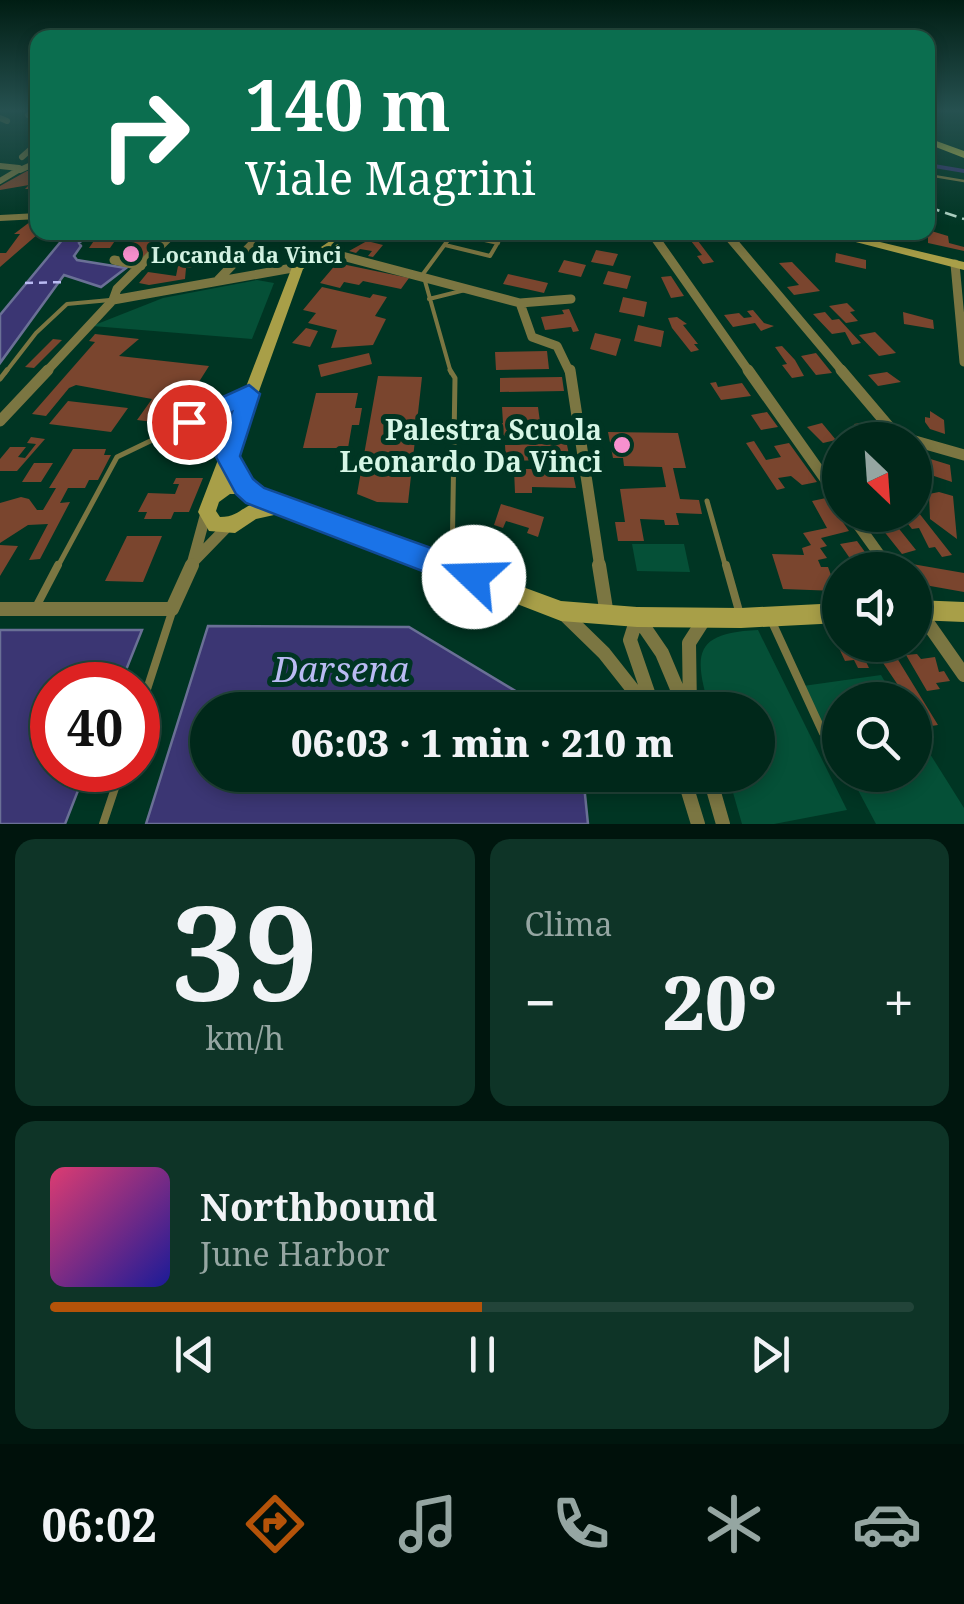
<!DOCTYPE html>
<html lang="it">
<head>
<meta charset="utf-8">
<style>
	body { margin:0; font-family:"Noto Serif",serif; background:#0e3427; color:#f1f3f6; height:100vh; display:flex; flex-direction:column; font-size:38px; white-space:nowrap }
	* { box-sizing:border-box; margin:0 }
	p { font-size:32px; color:#95a6a2 }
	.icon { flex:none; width:55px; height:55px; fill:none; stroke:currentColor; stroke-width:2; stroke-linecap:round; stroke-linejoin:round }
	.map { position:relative; height:824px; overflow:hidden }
	.drawer { display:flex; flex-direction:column; gap:15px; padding:15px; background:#00160e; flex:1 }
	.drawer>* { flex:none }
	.top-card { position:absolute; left:30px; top:30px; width:905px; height:210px; border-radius:20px; box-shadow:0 5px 15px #0003,0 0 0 2px #224439; background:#0b6e4f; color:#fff; overflow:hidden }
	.needle { width:65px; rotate:155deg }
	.tools { position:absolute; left:822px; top:422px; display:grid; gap:20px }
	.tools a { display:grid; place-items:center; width:110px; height:110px; border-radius:50%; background:#00281a; box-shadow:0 5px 15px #0003,0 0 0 2px #224439; font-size:50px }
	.speed { position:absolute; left:30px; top:662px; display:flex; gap:20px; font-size:50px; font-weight:700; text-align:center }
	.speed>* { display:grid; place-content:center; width:130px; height:130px; border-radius:50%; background:#00281a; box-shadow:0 5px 15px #0003,0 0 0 2px #224439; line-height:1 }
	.speed .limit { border:15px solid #d22; background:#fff; color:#111 }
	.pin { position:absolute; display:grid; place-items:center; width:85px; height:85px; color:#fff; margin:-42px; border:5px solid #fff; border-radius:50%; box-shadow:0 2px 10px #0007 }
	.me { position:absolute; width:110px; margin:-55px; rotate:291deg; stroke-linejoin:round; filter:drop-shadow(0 0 8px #0008) }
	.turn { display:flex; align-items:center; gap:35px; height:210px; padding:0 50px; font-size:45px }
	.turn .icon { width:130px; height:130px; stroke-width:2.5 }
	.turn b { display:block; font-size:70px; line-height:85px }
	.big { font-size:75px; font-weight:800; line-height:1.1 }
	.drawer .widget { flex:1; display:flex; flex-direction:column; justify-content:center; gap:15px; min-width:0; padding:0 35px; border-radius:20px; background:#0e3427 }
	.drawer .dial { align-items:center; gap:0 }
	.dial b { font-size:130px; line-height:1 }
	.song { display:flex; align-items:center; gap:30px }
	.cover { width:120px; height:120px; border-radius:15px; background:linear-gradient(135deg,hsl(340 70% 55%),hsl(240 70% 35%)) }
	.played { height:10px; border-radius:5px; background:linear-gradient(90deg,#b45309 50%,#224439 50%) }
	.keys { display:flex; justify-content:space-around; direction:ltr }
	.heat { display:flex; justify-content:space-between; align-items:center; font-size:55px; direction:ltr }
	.drawer .tiles { flex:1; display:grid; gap:15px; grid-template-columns:1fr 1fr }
	.widget:last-child { grid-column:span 2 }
	.trip { position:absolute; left:190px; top:692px; width:585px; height:100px; border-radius:50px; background:#00281a; box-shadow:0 5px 15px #0003,0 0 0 2px #224439; font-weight:800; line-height:100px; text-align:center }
	.tabs { display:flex; height:160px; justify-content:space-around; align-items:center; background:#00100a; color:#95a6a2 }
	.tabs .icon { width:70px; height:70px }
	.tabs .current { color:#b45309 }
	.tabs b { font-size:45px; color:#f1f3f6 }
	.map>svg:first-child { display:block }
</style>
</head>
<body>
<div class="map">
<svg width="964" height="824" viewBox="0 0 964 824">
	<rect width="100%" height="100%" fill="#003523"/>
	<!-- green -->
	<path fill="#055037" d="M257 280 274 283 252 339 92 326 163 298Z
		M632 544H684L690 572 637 571Z
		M758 630 847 810 774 824H742L728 775H758V710H710C693 653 694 633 758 630Z
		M881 675 896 700H840V756L803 686Z
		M915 730 964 808V824H876L850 775H915Z"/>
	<!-- water -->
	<path fill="#3b3673" stroke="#6a7096" stroke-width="2.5" d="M68 233H90L79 243 81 246 74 256 77 260 126 268 101 287 64 275 0 363V315Z
		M208 626 409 627 547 710H208V775H583L588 824H146Z
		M0 630H142L120 685H52V770H86L65 824H0Z"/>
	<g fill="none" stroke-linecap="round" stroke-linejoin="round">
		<!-- canal -->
		<path fill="#3b3673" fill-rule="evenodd" d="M928 163 964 169V173L928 167Z"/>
		<!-- ferry -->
		<path stroke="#babbf3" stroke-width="2.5" stroke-dasharray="8 6" stroke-linecap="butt" d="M25 283 67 282"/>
	</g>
	<!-- building -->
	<path fill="#7a452e" d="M27 171H38V189H25L29 185 0 190V186Z
		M35 218 38 234 0 267V253H6L20 234H14Z
		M928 230 948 236 949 243 964 247V251L928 243Z
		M100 232H121L110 248H89Z
		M158 232H168L143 257 124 254 134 238 152 239Z
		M685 233 698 241 714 262 703 264 697 256 702 255 691 241 667 242 662 235Z
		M367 241 383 245 373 257 368 256 372 251 360 249 356 253 349 251Z
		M203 248 213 249 199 266 186 268 185 279 149 285 139 283 148 272 176 276 178 266 163 265 170 257 193 255Z
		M596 250 618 254 613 266 591 262Z
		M836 253 866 260V269L835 262Z
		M564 260 586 265 581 277 558 272Z
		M792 262 820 291 794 295 787 287 799 285 779 263Z
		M337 263 409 278 401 289 363 281 359 285 344 282 340 288 320 283Z
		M608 271 631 276 627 289 603 284Z
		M508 274 548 283 544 293 503 284Z
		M671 276 684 296 671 298 661 277Z
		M322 287 370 298 373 294 387 297 375 316 386 319 373 345 331 348 337 330 308 323 316 313 303 310Z
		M623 297 647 302 644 317 619 312Z
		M847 303 855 311 850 312 858 321 846 323 829 306Z
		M569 309 579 331 573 332 571 327 545 330 541 317 564 314 562 310Z
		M753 310 764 323 774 326 761 331 755 323 733 327 724 315 739 313 744 318 752 317 747 311Z
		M825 312 832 320 839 319 861 343 852 345 845 332 832 334 813 314Z
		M903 312 933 320 934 329 904 324Z
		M677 317 687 324 683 325 698 344H694L699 350 691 352 672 328 668 318Z
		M638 325 664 331 661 347 634 341Z
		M306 328 318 331 310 347 292 343Z
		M875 332 896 353 879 356 859 335Z
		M595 333 621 339 616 356 590 349Z
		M95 334 139 339 119 356 209 366 197 385 185 383 181 389 205 392 199 402 192 401 179 420 169 424 137 420 152 399 76 385 69 388 46 416 32 414 95 342 89 341Z
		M53 339 62 340 34 368 25 367Z
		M782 346 795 360 804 376 792 378 782 365 787 364 775 347Z
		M547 351 549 369 496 370 495 352Z
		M369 353 372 364 321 377 318 365Z
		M816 353 832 373 816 375 801 356Z
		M887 372 901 382 878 386 868 375Z
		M378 376 422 377 408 503 377 502 357 494Z
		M562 377 564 391 500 392V378Z
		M716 382 718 387 742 383 751 396 721 400 710 383Z
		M316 393H358L355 408H362L359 425H352L348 448H303Z
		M68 401 128 408 111 432 49 424Z
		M502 407H538L540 422 562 421 576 488 532 487V493H515L514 469H535L534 464H548L547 460 506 461 505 445 545 444V438L494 440 492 424 503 423Z
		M930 411 944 420 945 434 930 429 925 422V417L930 418Z
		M767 412 778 427 761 430 751 415Z
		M873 421 889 440H860L852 430 858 429 854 424Z
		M822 423 836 440 823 443 807 427Z
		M608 432 678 433 686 468H673L680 499 699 500 702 514 676 513 679 525H665L664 520 640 519 644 541H618L615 522H625L620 489 666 487 662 467 624 466 623 458H613Z
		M31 437 45 439 17 471H0V459L10 447H26L18 457 25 458 36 444 27 443Z
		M754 441 766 460 781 457 774 446 789 443 817 482 802 485 791 476 778 478 785 488 777 490 746 443Z
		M73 449H106L104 455H111L98 480H89L85 488H68L60 503 70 502 40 559 29 560 48 524 28 525 0 543V503L21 497 29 499 37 510H43L56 488H49Z
		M924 457 950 465 952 482 928 474V480L923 478 918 464 924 466Z
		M34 463H53L41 482H22Z
		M176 478H203L189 512H174L171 519H144L147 512H138L148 493 175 494 179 484H173Z
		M939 492 953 496 957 539 930 519 929 494Z
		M826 498 849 531 821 538 827 546 820 548 827 558 818 560 821 567H828L837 591 783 589 772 554 804 555 802 548 811 545 803 533 827 528 812 501Z
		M501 504 544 517 538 537 527 533 529 528 506 521 503 528 494 525Z
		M915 508 952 555 942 557 935 547 929 548 919 528 912 529 905 520 912 518 910 515H915Z
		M871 515H888L916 550 902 554Z
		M127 536H162L143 582 105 581Z
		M857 541 878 570H858L840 544Z
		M0 545 18 546 0 576Z
		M912 564 964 573V592L919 584Z
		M858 645 869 668H858L854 660 845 661 838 646Z
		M871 645H889L938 725 925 727 915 711V700H908Z
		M917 654 921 659 935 657 939 672 944 671 950 681 936 683 940 689 927 691 906 655Z"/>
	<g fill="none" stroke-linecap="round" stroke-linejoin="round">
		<!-- lane-far3 -->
		<path stroke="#7b7642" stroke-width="2.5" d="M928 175 964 181"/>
		<!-- lane-far2 -->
		<path stroke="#7b7642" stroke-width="4" d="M449 232 498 243
			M445 245 490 256 504 232
			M429 299 465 290
			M5 373 36 333 67 304 110 300
			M451 373 423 274 454 232"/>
		<!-- lane-far1 -->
		<path stroke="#7b7642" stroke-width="5" d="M450 370 455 378 452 565
			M0 379 7 370
			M707 501 726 568
			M57 568 117 457 246 395"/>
		<!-- lane -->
		<path stroke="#7b7642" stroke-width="8" d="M726 565 739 611
			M36 607 58 565
			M772 622 823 733
			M138 717 172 612
			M103 824 121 770"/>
		<!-- street-far3 -->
		<path stroke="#7b7642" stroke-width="6" d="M28 115 38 111
			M0 118 7 121
			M22 157 31 149
			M0 166 19 168
			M20 170 38 162
			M0 181 20 169
			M0 218 38 216"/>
		<!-- street-far2 -->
		<path stroke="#7b7642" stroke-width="9" d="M651 232 750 373
			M725 232 844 373
			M323 251 520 303 571 299
			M114 260 141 266
			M955 264 964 362
			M218 280 264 232
			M113 300 117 289 174 232
			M520 303 532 337 557 346 570 373
			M45 373 113 300 298 267"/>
		<!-- street-far1 -->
		<path stroke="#7b7642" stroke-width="11" d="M570 370 600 568
			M748 370 840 500
			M841 370 897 436 912 440
			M0 421 48 370
			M915 441 964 455
			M851 515 889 568
			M195 560 228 526
			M191 568 206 513"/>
		<!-- street -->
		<path stroke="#7b7642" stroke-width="14" d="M599 565 607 615
			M887 565 890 570
			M915 605 964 675
			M0 609H172L192 565
			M565 615 604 653 649 710
			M637 618 630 640 654 710
			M638 618 662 653 686 710
			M690 709 689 643 705 618
			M683 775 698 824
			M709 775 723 824"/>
		<!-- secondary -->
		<path fill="#a89f48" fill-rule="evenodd" d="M343 232H356L303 269 227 480H247L261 490 561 601 637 607 741 608 840 603V623L741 628 637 627 561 621 283 513 256 519 235 533 209 531 198 512 292 267ZM230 494H243L257 503C240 507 239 517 220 517L216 511 219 502Z
			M817 232H838L964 262V270Z
			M915 600 964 602V622L915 620Z"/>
		<!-- primary -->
		<path fill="#cbbf4a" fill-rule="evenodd" d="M928 138 964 151V158L928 144Z"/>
		<!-- rail -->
		<path stroke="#b7daca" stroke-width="2.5" stroke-dasharray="12 6" stroke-linecap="butt" d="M928 207 964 219"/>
	</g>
	<!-- sky -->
	<linearGradient id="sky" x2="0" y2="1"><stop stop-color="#001d13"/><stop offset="0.49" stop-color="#265150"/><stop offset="1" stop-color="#265150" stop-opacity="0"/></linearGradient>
	<rect width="964" height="226" fill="url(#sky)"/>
	<!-- route -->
	<path fill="#1a73e8" stroke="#114b97" stroke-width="2.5" d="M249 385 260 394 240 456 253 479 264 488 484 567 488 577 484 587 474 591 246 503 236 494 216 457 232 412 189 431 177 422 181 416Z"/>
	<!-- markers -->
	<g fill="#f790ce" stroke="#003523" stroke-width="4">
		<circle cx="131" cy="254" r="10"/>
		<circle cx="622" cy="445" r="10"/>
	</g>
	<g text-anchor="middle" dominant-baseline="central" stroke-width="10" stroke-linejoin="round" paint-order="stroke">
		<!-- far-poi labels -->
		<g font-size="22" font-weight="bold" fill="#d6f6e6" stroke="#003523" text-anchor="start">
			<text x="151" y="254">Locanda da Vinci</text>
		</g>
		<!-- poi labels -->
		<g font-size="28" font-weight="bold" fill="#d6f6e6" stroke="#003523" text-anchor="end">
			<text x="602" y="429">Palestra Scuola<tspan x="602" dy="32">Leonardo Da Vinci</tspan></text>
		</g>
		<!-- near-water labels -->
		<g font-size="35" font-style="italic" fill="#babbf3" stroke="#003523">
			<text x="341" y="668">Darsena</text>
		</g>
	</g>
</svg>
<div class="tools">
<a><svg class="needle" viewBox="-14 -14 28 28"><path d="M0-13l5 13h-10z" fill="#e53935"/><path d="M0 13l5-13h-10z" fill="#95a6a2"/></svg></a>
<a><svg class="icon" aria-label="sound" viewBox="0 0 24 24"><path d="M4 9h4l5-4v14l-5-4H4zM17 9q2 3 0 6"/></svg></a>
<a><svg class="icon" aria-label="search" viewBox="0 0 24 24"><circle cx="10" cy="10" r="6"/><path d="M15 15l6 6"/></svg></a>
</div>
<div class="speed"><div class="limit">40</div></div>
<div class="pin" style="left:189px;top:422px;background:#d93025"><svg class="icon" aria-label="arrive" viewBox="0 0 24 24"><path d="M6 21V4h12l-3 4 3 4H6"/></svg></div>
<svg class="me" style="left:474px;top:577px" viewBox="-20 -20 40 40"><circle r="19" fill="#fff"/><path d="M0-13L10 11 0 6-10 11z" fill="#1a73e8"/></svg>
<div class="trip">06:03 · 1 min · 210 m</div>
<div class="top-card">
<div class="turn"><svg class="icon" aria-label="right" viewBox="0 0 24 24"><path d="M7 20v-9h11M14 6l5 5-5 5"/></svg><div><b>140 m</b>Viale Magrini</div></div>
</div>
</div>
<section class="drawer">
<div class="tiles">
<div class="widget dial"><b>39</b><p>km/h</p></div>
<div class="widget"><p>Clima</p>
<div class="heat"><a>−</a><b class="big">20°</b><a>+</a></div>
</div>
<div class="widget">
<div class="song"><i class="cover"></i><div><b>Northbound</b><p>June Harbor</p></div></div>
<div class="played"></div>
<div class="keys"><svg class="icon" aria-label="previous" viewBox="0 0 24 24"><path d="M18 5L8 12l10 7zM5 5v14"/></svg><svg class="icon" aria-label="pause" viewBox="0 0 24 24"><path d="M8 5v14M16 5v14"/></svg><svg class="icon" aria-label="next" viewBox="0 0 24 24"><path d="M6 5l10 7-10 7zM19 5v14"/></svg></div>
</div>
</div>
</section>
<nav class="tabs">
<b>06:02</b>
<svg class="icon current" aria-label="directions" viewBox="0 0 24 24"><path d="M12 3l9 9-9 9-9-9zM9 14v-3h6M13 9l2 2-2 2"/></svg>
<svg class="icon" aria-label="music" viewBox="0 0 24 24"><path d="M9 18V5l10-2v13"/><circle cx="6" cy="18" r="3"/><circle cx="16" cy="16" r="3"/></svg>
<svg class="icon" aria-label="phone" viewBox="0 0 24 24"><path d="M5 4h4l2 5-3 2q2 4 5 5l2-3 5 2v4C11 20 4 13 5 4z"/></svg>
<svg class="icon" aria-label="climate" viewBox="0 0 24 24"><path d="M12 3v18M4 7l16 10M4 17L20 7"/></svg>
<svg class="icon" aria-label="car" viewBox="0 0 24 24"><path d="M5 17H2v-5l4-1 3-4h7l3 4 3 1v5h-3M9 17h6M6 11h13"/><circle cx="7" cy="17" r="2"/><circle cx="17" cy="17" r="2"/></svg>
</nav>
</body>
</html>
